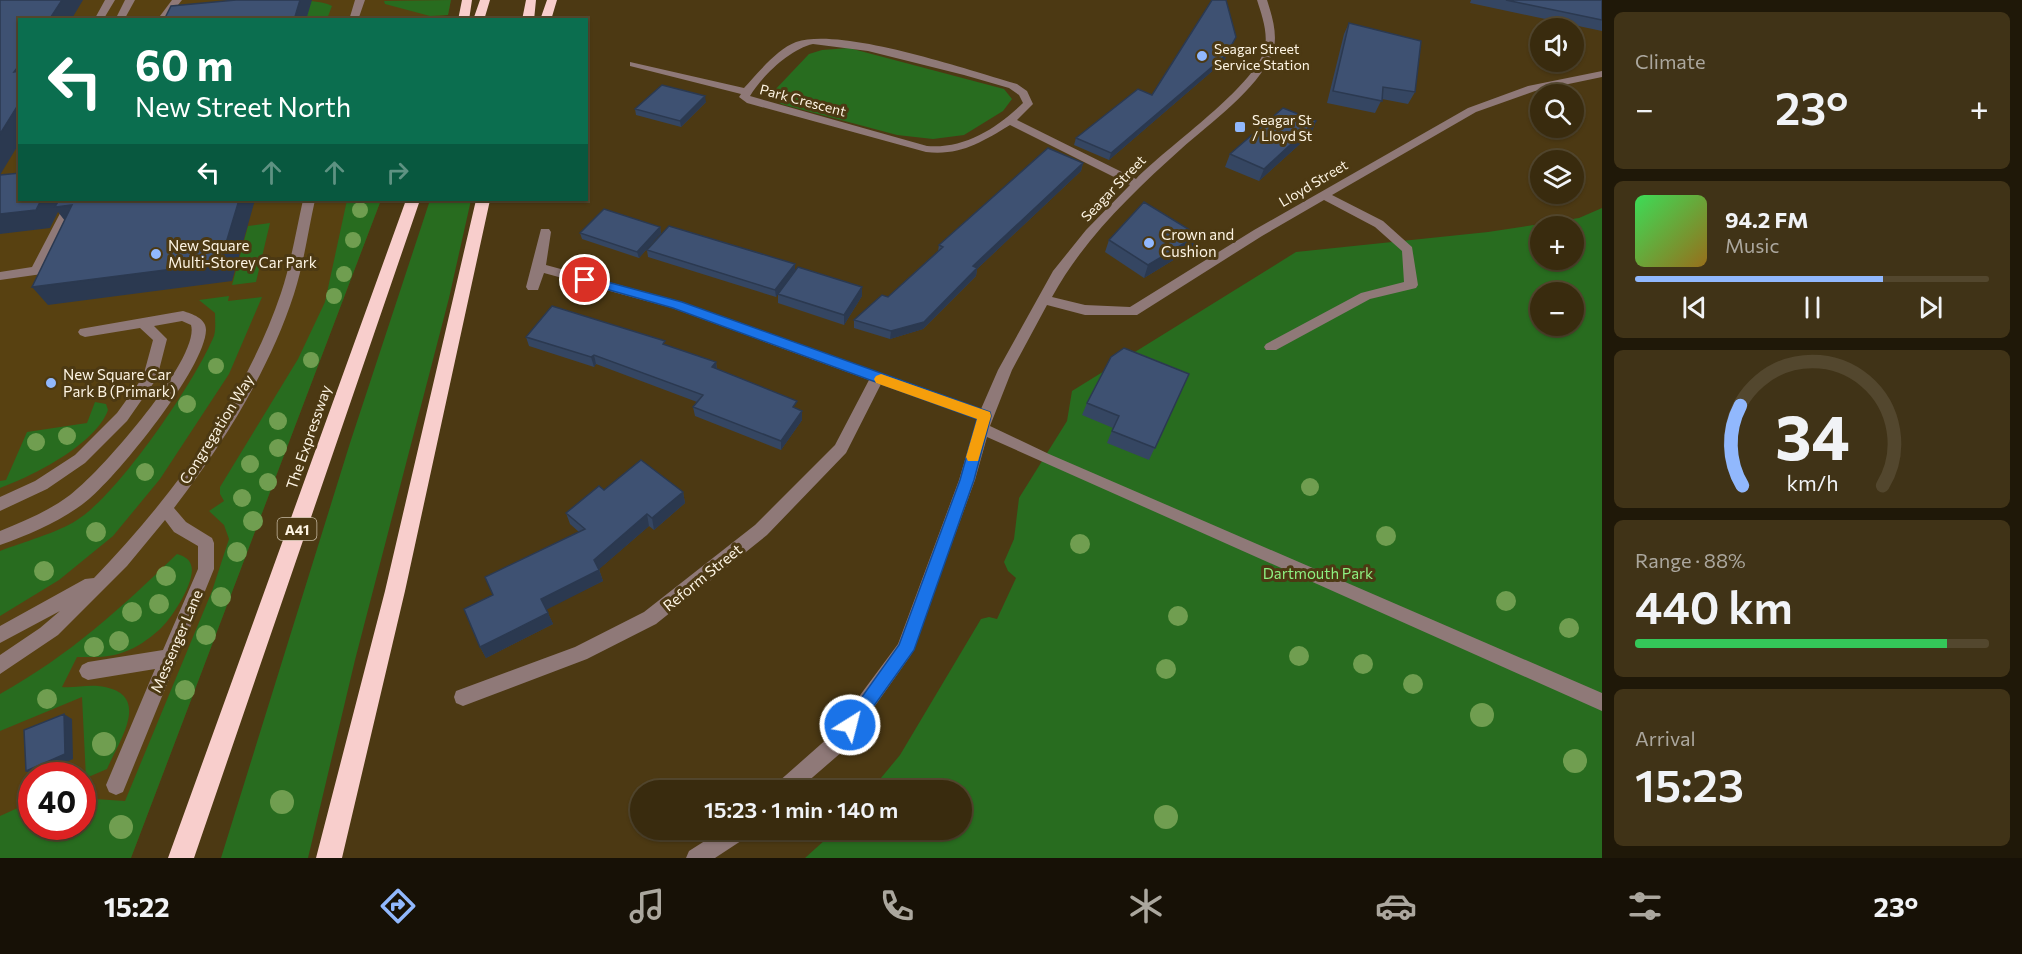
<!DOCTYPE html>
<html lang="en">
<head>
<meta charset="utf-8">
<style>
	body { margin:0; font-family:Commissioner,sans-serif; background:#403317; color:#f1f3f6; height:100vh; display:flex; flex-direction:column; font-size:22px; white-space:nowrap }
	* { box-sizing:border-box; margin:0 }
	p { font-size:20px; color:#aba79e }
	.icon { flex:none; width:33px; height:33px; fill:none; stroke:currentColor; stroke-width:2; stroke-linecap:round; stroke-linejoin:round }
	.map { position:relative; flex:1; overflow:hidden }
	.sheet { display:flex; flex-direction:column; gap:12px; padding:12px; background:#1f1808; width:420px }
	.sheet>* { flex:none }
	.hud { position:absolute; left:18px; top:18px; width:570px; height:183px; border-radius:0px; box-shadow:0 2px 4px #0004,0 0 0 2px #53472e; background:#0b6e4f; color:#fff; overflow:hidden }
	.controls { position:absolute; left:1530px; top:18px; display:grid; gap:12px }
	.controls a { display:grid; place-items:center; width:54px; height:54px; border-radius:50%; background:#392b0e; box-shadow:0 2px 4px #0004,0 0 0 2px #53472e; font-size:30px }
	.speed { position:absolute; left:18px; top:762px; display:flex; gap:12px; font-size:30px; font-weight:700; text-align:center }
	.speed>* { display:grid; place-content:center; width:78px; height:78px; border-radius:50%; background:#392b0e; box-shadow:0 2px 4px #0004,0 0 0 2px #53472e; line-height:1 }
	.speed .limit { border:9px solid #d22; background:#fff; color:#111 }
	.pin { position:absolute; display:grid; place-items:center; width:51px; height:51px; color:#fff; margin:-26px; border:3px solid #fff; border-radius:50%; box-shadow:0 2px 6px #0007 }
	.me { position:absolute; width:66px; margin:-33px; rotate:36deg; stroke-linejoin:round; filter:drop-shadow(0 0 4px #0008) }
	.turn { display:flex; align-items:center; gap:21px; height:126px; padding:0 18px; font-size:27px }
	.turn .icon { width:78px; height:78px; stroke-width:2.5 }
	.turn b { display:block; font-size:42px; line-height:51px }
	.lanes { display:flex; align-items:center; height:57px; padding:0 18px; background:#0003; justify-content:center; gap:30px; direction:ltr }
	.lanes .off { opacity:.35 }
	.big { font-size:45px; font-weight:600; line-height:1.1 }
	.sheet .tile { flex:1; display:flex; flex-direction:column; justify-content:center; gap:9px; min-width:0; padding:0 21px; border-radius:9px; background:#403317 }
	.sheet .dial { align-items:center; gap:0 }
	.dial svg { height:156px; overflow:visible; fill:none; stroke:#53472e; stroke-width:7; stroke-linecap:round; text-anchor:middle }
	.dial text { fill:#f1f3f6; stroke:none }
	.song { display:flex; align-items:center; gap:18px }
	.cover { width:72px; height:72px; border-radius:9px; background:linear-gradient(135deg,hsl(130 70% 55%),hsl(40 70% 35%)) }
	.played { height:6px; border-radius:3px; background:linear-gradient(90deg,#91b8fd 70%,#53472e 70%) }
	.keys { display:flex; justify-content:space-around; direction:ltr }
	.heat { display:flex; justify-content:space-between; align-items:center; font-size:33px; direction:ltr }
	.charge { height:9px; border-radius:4px; background:linear-gradient(90deg,#34c759 88%,#53472e 0) }
	.trip { position:absolute; left:630px; top:780px; width:342px; height:60px; border-radius:30px; background:#392b0e; box-shadow:0 2px 4px #0004,0 0 0 2px #53472e; font-weight:600; line-height:60px; text-align:center }
	.tabs { display:flex; height:96px; justify-content:space-around; align-items:center; background:#171106; color:#aba79e }
	.tabs .icon { width:42px; height:42px }
	.tabs .active { color:#91b8fd }
	.tabs b { font-size:27px; color:#f1f3f6 }
	main { display:flex; flex:1; min-height:0 }
	.map>svg:first-child { display:block }
</style>
</head>
<body>
<main>
<div class="map">
<svg width="1602" height="858" viewBox="0 0 1602 858">
	<rect width="100%" height="100%" fill="#4c3913"/>
	<!-- built -->
	<path fill="#584111" fill-rule="evenodd" d="M0 0H451L448 15 439 16 438 20H20V200H381L131 858H0ZM32 776H82V826H32Z"/>
	<!-- green -->
	<path fill="#286c1f" fill-rule="evenodd" d="M279 0C294 0 322 0 332 6L327 19H306Z
		M451 0 448 15 430 16 385 4 384 1Z
		M849 48 1004 89 1012 99 1003 111 964 135 933 139 897 135 781 104 772 93 809 54 822 50Z
		M347 200H381L131 858H0V816L31 802 32 826H82L83 805 95 799 125 801 212 591 229 539 224 525 209 511 224 501 220 494V487L298 359 325 302Z
		M430 200H471L449 298 355 660 308 858H221L350 443Z
		M1602 208V858H805L836 830H962V790H871L900 755 981 619 989 617 997 619 1016 578 1008 571 1004 562 1014 539 1019 498 1067 421 1072 391 1296 252 1488 232 1579 218ZM1540 226H1574V260H1540ZM1540 292H1574V326H1540Z
		M270 223 256 282 232 285 248 226Z
		M229 296 228 301 262 297 229 374 160 479 113 536 59 580 0 616V551C23 542 57 533 77 520 118 495 195 382 214 336 216 329 215 320 215 313L199 300Z
		M95 402 106 404 108 410C96 444 33 476 0 488V481L6 480 27 432 87 423Z
		M177 554C183 556 189 558 191 565 197 580 171 620 159 630 149 639 136 648 124 652 109 658 93 657 77 657L62 687C73 688 86 685 98 686 154 692 120 739 107 769L86 778 82 697 0 731V694C71 654 119 610 177 554Z"/>
	<g fill="none" stroke-linecap="round" stroke-linejoin="round">
		<!-- minor -->
		<path fill="#8f7978" fill-rule="evenodd" d="M105 0H115L103 20H94Z
			M125 0H135L124 20H115Z
			M172 0H182L166 20H157Z
			M355 0H365L358 20H349Z
			M1257 0H1267C1272 16 1279 37 1272 54 1257 90 1210 123 1181 149 1132 193 1083 240 1052 297L1085 305 1130 307 1254 230 1468 108 1528 86 1602 71V77L1535 91 1476 112 1332 195 1383 221 1412 247 1418 285 1416 288 1370 299 1276 350H1266L1264 347 1266 344 1361 293 1404 282 1402 251 1375 227 1324 200 1262 236 1137 315H1085L1047 305 1012 370 990 426 1049 454 1602 693V711L987 437 975 480 911 655 843 751 798 790H774L777 783 829 737 898 644 959 480 977 419 881 384 846 453 767 535 656 624 587 659 463 706 456 703 454 697 456 691 575 647 644 612 755 525 835 445 869 380 672 308 544 273 538 290H528L526 287 541 229H549L551 232 546 265 682 302 981 409 998 370 1053 271 1086 230 1130 185 1010 125C982 142 960 156 926 152L747 103 739 97 741 94 630 66V62L744 88C757 74 777 49 796 42 843 27 967 70 1017 84L1027 91 1033 104 1017 120 1136 179C1168 146 1246 93 1263 54 1270 37 1262 16 1257 0ZM813 44 868 51 964 75 1009 88 1019 95 1023 103C996 129 964 149 927 146L750 96C762 76 790 49 813 44Z
			M67 200H79L42 274 0 280V272L32 267Z
			M303 200H315C308 231 304 263 294 294 269 371 223 444 174 508L186 522 212 538 214 543V569L123 792 116 795 109 792 106 785 155 669 88 680 82 677 79 671 82 665 88 662 163 650 198 569V546L174 532 165 520 127 566 58 635 0 674V655L40 628 60 611 0 643V626L85 579 94 578C171 498 245 400 281 293 291 263 296 231 303 200Z
			M183 311C192 314 206 318 206 330 205 368 119 474 89 499 64 520 31 534 0 545V531C24 521 49 511 70 495 98 475 201 358 191 325L182 321 154 326 167 339 157 378 127 421 85 463 47 489 0 511V497L35 481 75 455 117 413 143 377 153 340 140 328 85 337 80 335 78 332 80 329Z
			M722 830H750L747 837 715 858H686L689 851Z"/>
		<!-- highway -->
		<path fill="#f8cecc" fill-rule="evenodd" d="M462 0H472L469 20H458Z
			M480 0H490L484 20H473Z
			M526 0H536L534 20H522Z
			M547 0H557L551 20H540Z
			M406 200H420L194 858H168Z
			M476 200H490L405 591 342 858H316L385 591Z"/>
	</g>
	<!-- trees -->
	<g fill="#709e50">
		<circle cx="360" cy="210" r="8"/>
		<circle cx="353" cy="240" r="8"/>
		<circle cx="344" cy="274" r="8"/>
		<circle cx="334" cy="296" r="8"/>
		<circle cx="311" cy="360" r="8"/>
		<circle cx="216" cy="366" r="8"/>
		<circle cx="187" cy="404" r="9"/>
		<circle cx="278" cy="421" r="9"/>
		<circle cx="67" cy="436" r="9"/>
		<circle cx="36" cy="442" r="9"/>
		<circle cx="278" cy="448" r="9"/>
		<circle cx="250" cy="464" r="9"/>
		<circle cx="145" cy="472" r="9"/>
		<circle cx="268" cy="482" r="9"/>
		<circle cx="1310" cy="487" r="9"/>
		<circle cx="242" cy="498" r="9"/>
		<circle cx="253" cy="521" r="10"/>
		<circle cx="96" cy="532" r="10"/>
		<circle cx="1386" cy="536" r="10"/>
		<circle cx="1080" cy="544" r="10"/>
		<circle cx="237" cy="552" r="10"/>
		<circle cx="44" cy="571" r="10"/>
		<circle cx="166" cy="576" r="10"/>
		<circle cx="221" cy="597" r="10"/>
		<circle cx="1506" cy="601" r="10"/>
		<circle cx="159" cy="604" r="10"/>
		<circle cx="132" cy="612" r="10"/>
		<circle cx="1178" cy="616" r="10"/>
		<circle cx="1569" cy="628" r="10"/>
		<circle cx="206" cy="635" r="10"/>
		<circle cx="119" cy="641" r="10"/>
		<circle cx="94" cy="647" r="10"/>
		<circle cx="1299" cy="656" r="10"/>
		<circle cx="1363" cy="664" r="10"/>
		<circle cx="1166" cy="669" r="10"/>
		<circle cx="1413" cy="684" r="10"/>
		<circle cx="185" cy="690" r="10"/>
		<circle cx="47" cy="699" r="10"/>
		<circle cx="1482" cy="715" r="12"/>
		<circle cx="104" cy="744" r="12"/>
		<circle cx="1575" cy="761" r="12"/>
		<circle cx="282" cy="802" r="12"/>
		<circle cx="1166" cy="817" r="12"/>
		<circle cx="121" cy="827" r="12"/>
	</g>
	<!-- wall -->
	<path fill="#354662" d="M1471 0H1602V31L1470 3Z
		M1349 23 1415 92 1408 104 1382 99 1375 113 1327 103 1344 34Z
		M1236 37 1224 61 1109 160 1074 145 1076 138 1152 95Z
		M706 102 681 127 636 115 635 109Z
		M1316 121 1311 134 1259 181 1225 167 1230 154Z
		M1083 163 1081 171 977 269 976 276 923 329 890 339 854 328V320L888 297 938 251 939 245Z
		M660 227 661 233 639 258 582 239 580 233Z
		M1198 235 1193 248 1144 278 1105 252 1109 240Z
		M647 250 795 264V270L862 296 844 325 778 303V294L776 297 648 257Z
		M526 337 666 345 716 362 717 369 802 411V420L781 450 695 416 693 407 697 402 596 364 594 367 529 346Z
		M1189 374 1149 460 1107 443 1113 428 1082 415 1087 403Z
		M604 490 683 492 685 503 654 530 649 526 599 569 603 581 546 609 553 624 486 658 480 647 493 595 579 532 570 524 566 513Z"/>
	<!-- shaded-wall -->
	<path fill="#2b3950" d="M62 0H83L71 20H49Z
		M300 0H312L306 20H294Z
		M1236 37 1224 61 1109 160 1111 153Z
		M20 64V80L14 72Z
		M705 96 706 102 681 127 680 121Z
		M18 105H20V142L0 175V134Z
		M1316 121 1311 134 1259 181 1264 169Z
		M1083 163 1081 171 977 269 976 276 923 329 890 339 891 331Z
		M41 200H65L72 205 69 226 58 212 50 228 0 234V214Z
		M239 200H255L232 281 48 305 32 287Z
		M660 227 661 233 639 258 637 252Z
		M1198 235 1193 248 1144 278 1148 265Z
		M795 264V270L776 297 775 290Z
		M862 287V296L844 325V315Z
		M594 355 596 364 594 367 591 357Z
		M716 362 717 371 712 367Z
		M802 411V420L781 450V441Z
		M683 492 685 503 654 530 652 518Z
		M647 514 649 526 597 571 594 560Z
		M599 570 603 581 546 610 541 599Z
		M548 613 553 624 486 658 480 647Z
		M64 714 72 719 73 759 35 776H33L26 771Z"/>
	<!-- building -->
	<path fill="#3e5172" stroke="#2b3950" stroke-width="1.5" d="M0 0H62L49 20H20V64L14 72 20 71V105H18L0 134Z
		M236 0H300L294 20H164L171 6Z
		M1212 0H1226L1236 37 1226 55 1111 153 1076 138 1138 89 1152 95Z
		M1506 0H1602V20Z
		M1349 23 1421 41 1415 92 1383 87 1382 101 1333 91Z
		M662 85 705 96 680 121 635 109Z
		M1283 108 1316 121 1264 169 1230 154Z
		M1048 148 1083 163 973 266 977 268 924 322 891 331 854 320 882 295 888 297 943 247 939 245Z
		M20 173V200H41L36 210 0 214V175Z
		M59 200H239L220 263 32 287 72 205 55 207Z
		M1144 202 1198 235 1148 265 1109 240Z
		M604 209 660 227 637 252 580 233Z
		M669 226 795 264 775 290 647 250Z
		M798 267 862 287 844 315 778 294Z
		M552 306 665 341 663 344 716 362 712 367 797 401 793 407 802 411 781 441 693 407 703 395 594 355 591 357 526 337Z
		M1124 348 1189 374 1155 448 1112 431 1119 416 1087 403 1111 357Z
		M641 460 683 492 652 518 647 514 594 560 599 570 541 599 548 613 480 647 464 609 493 595 485 577 585 529 566 513 599 486 604 490Z
		M64 714 65 754 26 771 24 730Z"/>
	<!-- route -->
	<path fill="#1a73e8" stroke="#114b97" stroke-width="1.5" d="M585 276 682 302 990 412 991 416 974 480 914 650 856 731 850 734 844 731 842 725 899 645 960 480 977 419 673 308 581 282 579 280Z"/>
	<!-- slow -->
	<path fill="#f59e0b" d="M881 374 990 412 991 416 978 461H968L966 457 977 419 876 383 874 379 876 376Z"/>
	<!-- markers -->
	<g fill="#91b8fd" stroke="#4c3913" stroke-width="2">
		<circle cx="1202" cy="56" r="6"/>
		<rect x="1234" y="121" width="12" height="12" rx="3"/>
		<circle cx="1149" cy="243" r="6"/>
		<circle cx="156" cy="254" r="6"/>
		<circle cx="51" cy="383" r="6"/>
	</g>
	<g text-anchor="middle" dominant-baseline="central" stroke-width="6" stroke-linejoin="round" paint-order="stroke">
		<!-- far-poi labels -->
		<g font-size="14" fill="#fdf4e3" stroke="#4c3913" text-anchor="start">
			<text x="1214" y="48">Seagar Street<tspan x="1214" dy="16">Service Station</tspan></text>
			<text x="1252" y="119">Seagar St<tspan x="1252" dy="16">/ Lloyd St</tspan></text>
		</g>
		<!-- far-street labels -->
		<g font-size="14" fill="#fdf4e3" stroke="#4c3913">
			<text transform="translate(803 100) rotate(15)">Park Crescent</text>
			<text transform="translate(1313 183) rotate(-31)">Lloyd Street</text>
			<text transform="translate(1113 188) rotate(-46)">Seagar Street</text>
		</g>
		<!-- shield labels -->
		<rect fill="#4c3913" stroke="#c8bca5" stroke-width="1.5" x="277.5" y="518" width="39" height="22" rx="4.5"/>
		<g font-size="14" font-weight="bold" fill="#fdf4e3">
			<text x="297" y="529">A41</text>
		</g>
		<!-- poi labels -->
		<g font-size="15" fill="#fdf4e3" stroke="#4c3913" text-anchor="start">
			<text x="1161" y="234">Crown and<tspan x="1161" dy="17">Cushion</tspan></text>
			<text x="168" y="245">New Square<tspan x="168" dy="17">Multi-Storey Car Park</tspan></text>
			<text x="63" y="374">New Square Car<tspan x="63" dy="17">Park B (Primark)</tspan></text>
		</g>
		<!-- street labels -->
		<g font-size="15" fill="#fdf4e3" stroke="#4c3913">
			<text transform="translate(216 429) rotate(-58)">Congregation Way</text>
			<text transform="translate(308 437) rotate(-71)">The Expressway</text>
			<text transform="translate(702 577) rotate(-39)">Reform Street</text>
			<text transform="translate(176 641) rotate(-67)">Messenger Lane</text>
		</g>
		<!-- park labels -->
		<g font-size="15" fill="#8ef181" stroke="#4c3913">
			<text x="1318" y="573">Dartmouth Park</text>
		</g>
	</g>
</svg>
<div class="controls">
<a><svg class="icon" aria-label="sound" viewBox="0 0 24 24"><path d="M4 9h4l5-4v14l-5-4H4zM17 9q2 3 0 6"/></svg></a>
<a><svg class="icon" aria-label="search" viewBox="0 0 24 24"><circle cx="10" cy="10" r="6"/><path d="M15 15l6 6"/></svg></a>
<a><svg class="icon" aria-label="layers" viewBox="0 0 24 24"><path d="M12 4l9 5-9 5-9-5zM3 14l9 5 9-5"/></svg></a>
<a>+</a>
<a>−</a>
</div>
<div class="speed"><div class="limit">40</div></div>
<div class="pin" style="left:585px;top:280px;background:#d93025"><svg class="icon" aria-label="arrive" viewBox="0 0 24 24"><path d="M6 21V4h12l-3 4 3 4H6"/></svg></div>
<svg class="me" style="left:850px;top:725px" viewBox="-20 -20 40 40"><circle r="17" fill="#1a73e8" stroke="#fff" stroke-width="3"/><path d="M0-11L8 9 0 5-8 9z" fill="#fff"/></svg>
<div class="trip">15:23 · 1 min · 140 m</div>
<div class="hud">
<div class="turn"><svg class="icon" aria-label="left" viewBox="0 0 24 24"><path d="M17 20v-9H6M10 6l-5 5 5 5"/></svg><div><b>60 m</b>New Street North</div></div>
<div class="lanes"><svg class="icon" aria-label="left" viewBox="0 0 24 24"><path d="M17 20v-9H6M10 6l-5 5 5 5"/></svg><svg class="icon off" aria-label="ahead" viewBox="0 0 24 24"><path d="M12 20V5M6 11l6-6 6 6"/></svg><svg class="icon off" aria-label="ahead" viewBox="0 0 24 24"><path d="M12 20V5M6 11l6-6 6 6"/></svg><svg class="icon off" aria-label="right" viewBox="0 0 24 24"><path d="M7 20v-9h11M14 6l5 5-5 5"/></svg></div>
</div>
</div>
<section class="sheet">
<div class="tile"><p>Climate</p>
<div class="heat"><a>−</a><b class="big">23°</b><a>+</a></div>
</div>
<div class="tile">
<div class="song"><i class="cover"></i><div><b>94.2 FM</b><p>Music</p></div></div>
<div class="played"></div>
<div class="keys"><svg class="icon" aria-label="previous" viewBox="0 0 24 24"><path d="M18 5L8 12l10 7zM5 5v14"/></svg><svg class="icon" aria-label="pause" viewBox="0 0 24 24"><path d="M8 5v14M16 5v14"/></svg><svg class="icon" aria-label="next" viewBox="0 0 24 24"><path d="M6 5l10 7-10 7zM19 5v14"/></svg></div>
</div>
<div class="tile dial"><svg viewBox="0 0 100 80">
<path d="M14 69A42 42 0 1 1 86 69"/>
<path d="M14 69A42 42 0 0 1 13 28" stroke="#91b8fd"/>
<text x="50" y="56" font-size="32" font-weight="700">34</text>
<text x="50" y="72" font-size="11">km/h</text>
</svg></div>
<div class="tile"><p>Range · 88%</p><b class="big">440 km</b><div class="charge"></div></div>
<div class="tile"><p>Arrival</p><b class="big">15:23</b></div>
</section>
</main>
<nav class="tabs">
<b>15:22</b>
<svg class="icon active" aria-label="directions" viewBox="0 0 24 24"><path d="M12 3l9 9-9 9-9-9zM9 14v-3h6M13 9l2 2-2 2"/></svg>
<svg class="icon" aria-label="music" viewBox="0 0 24 24"><path d="M9 18V5l10-2v13"/><circle cx="6" cy="18" r="3"/><circle cx="16" cy="16" r="3"/></svg>
<svg class="icon" aria-label="phone" viewBox="0 0 24 24"><path d="M5 4h4l2 5-3 2q2 4 5 5l2-3 5 2v4C11 20 4 13 5 4z"/></svg>
<svg class="icon" aria-label="climate" viewBox="0 0 24 24"><path d="M12 3v18M4 7l16 10M4 17L20 7"/></svg>
<svg class="icon" aria-label="car" viewBox="0 0 24 24"><path d="M5 17H2v-5l4-1 3-4h7l3 4 3 1v5h-3M9 17h6M6 11h13"/><circle cx="7" cy="17" r="2"/><circle cx="17" cy="17" r="2"/></svg>
<svg class="icon" aria-label="filters" viewBox="0 0 24 24"><path d="M4 7h16M4 17h16"/><circle cx="9" cy="7" r="2"/><circle cx="15" cy="17" r="2"/></svg>
<b>23°</b>
</nav>
</body>
</html>
